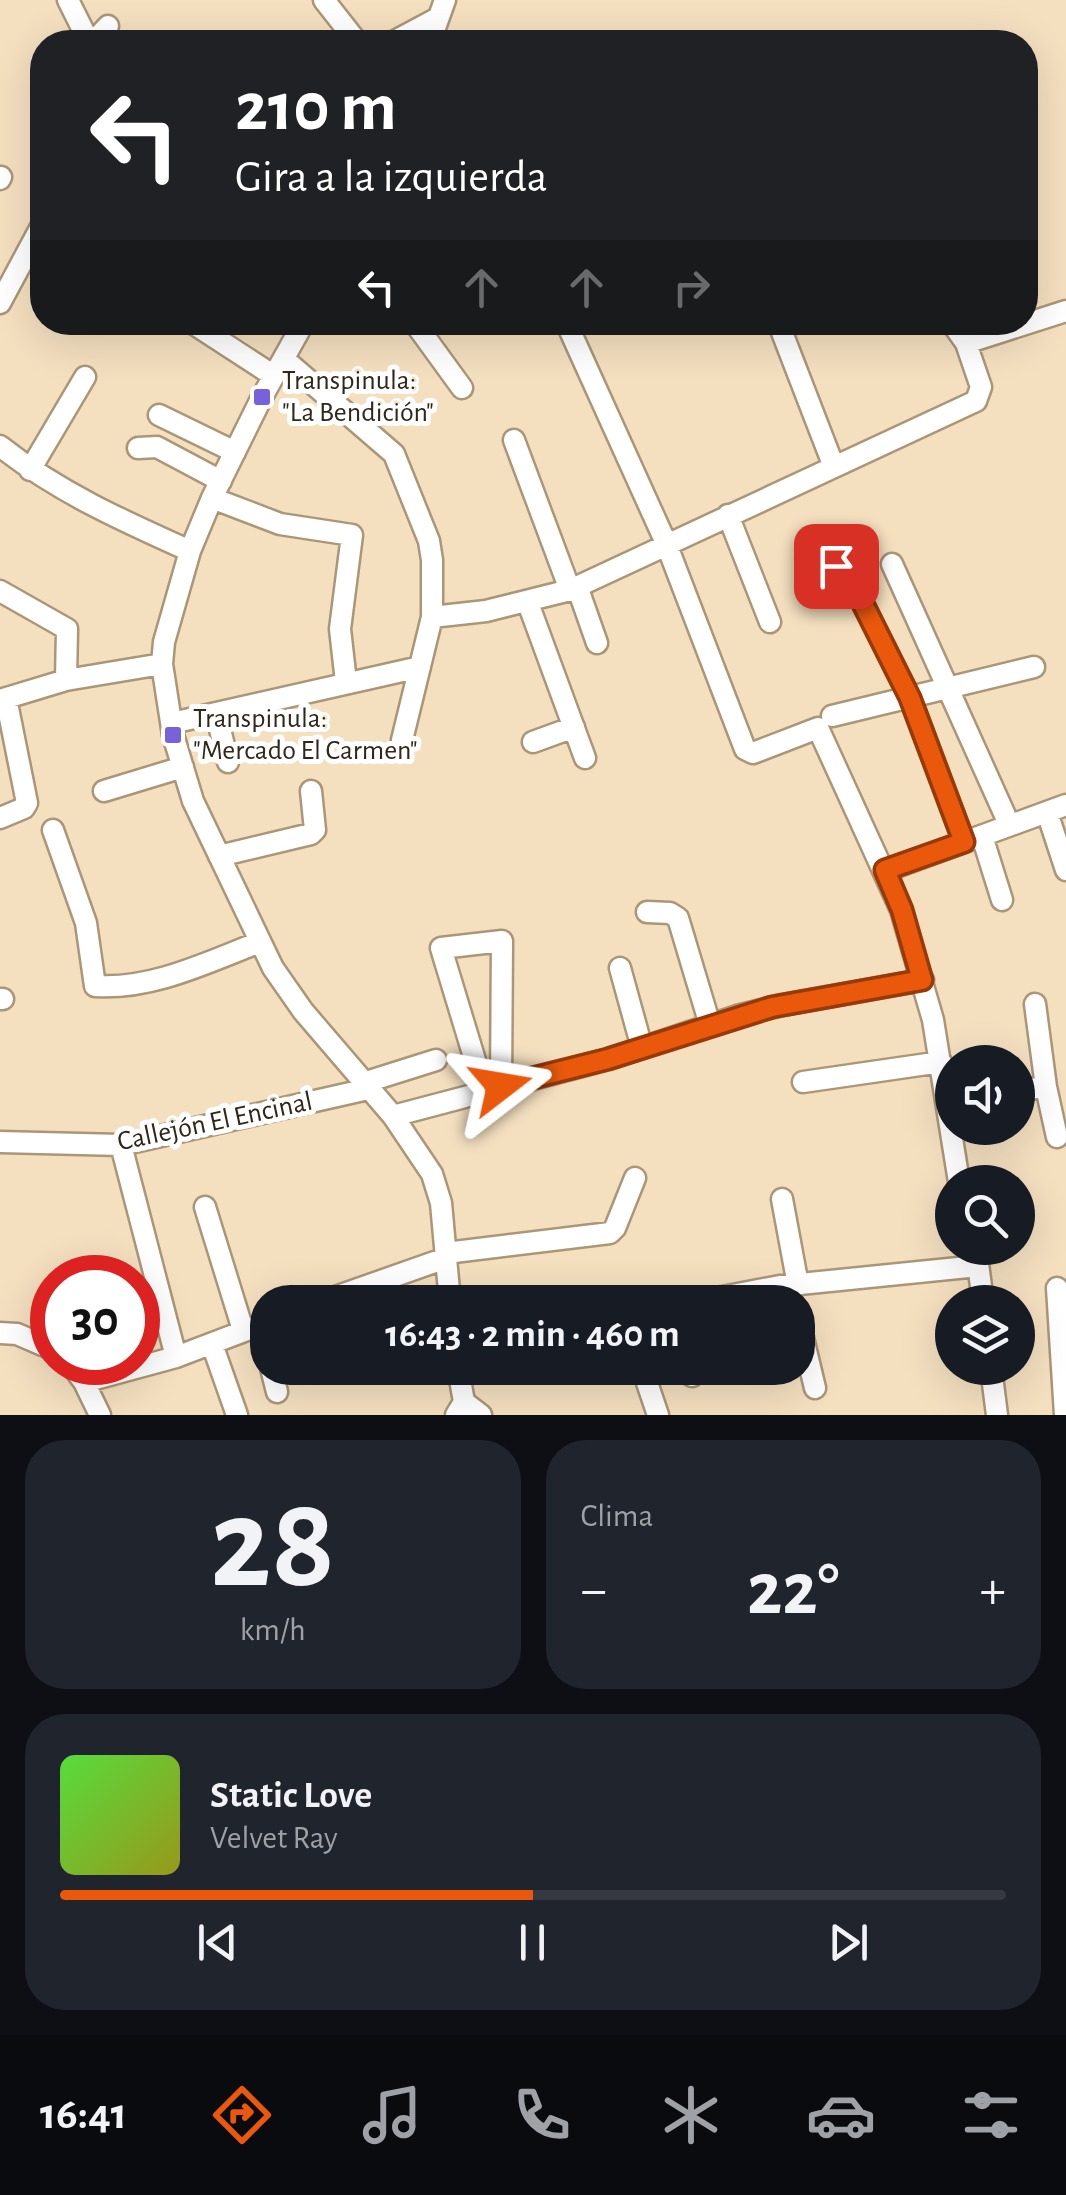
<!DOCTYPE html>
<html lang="es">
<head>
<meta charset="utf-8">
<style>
	body { margin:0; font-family:"Alegreya Sans",sans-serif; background:#20242c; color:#f1f3f6; height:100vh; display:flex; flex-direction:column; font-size:38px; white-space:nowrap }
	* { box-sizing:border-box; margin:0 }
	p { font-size:32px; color:#9ea1a6 }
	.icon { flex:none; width:55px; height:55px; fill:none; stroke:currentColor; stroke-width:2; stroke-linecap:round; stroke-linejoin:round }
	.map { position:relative; height:1415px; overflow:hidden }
	.panel { display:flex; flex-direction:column; gap:25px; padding:25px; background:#0d0f14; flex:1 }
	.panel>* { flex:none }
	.guide { position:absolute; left:30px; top:30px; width:1008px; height:305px; border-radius:40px; box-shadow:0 10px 40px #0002; background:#202124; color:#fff; overflow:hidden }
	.buttons { position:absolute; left:935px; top:1045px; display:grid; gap:20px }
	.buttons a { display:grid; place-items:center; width:100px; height:100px; border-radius:50%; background:#171b24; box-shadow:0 10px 40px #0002; font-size:50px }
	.speed { position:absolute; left:30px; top:1255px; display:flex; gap:20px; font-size:50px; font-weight:700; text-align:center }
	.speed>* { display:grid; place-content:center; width:130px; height:130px; border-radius:50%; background:#171b24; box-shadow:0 10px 40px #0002; line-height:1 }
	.speed .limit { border:15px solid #d22; background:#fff; color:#111 }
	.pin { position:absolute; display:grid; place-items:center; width:85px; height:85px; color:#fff; margin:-42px; border-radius:20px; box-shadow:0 5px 15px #0006 }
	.me { position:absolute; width:110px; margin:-55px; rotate:76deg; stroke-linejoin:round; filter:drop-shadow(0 0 8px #0008) }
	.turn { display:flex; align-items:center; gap:35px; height:210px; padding:0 40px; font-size:45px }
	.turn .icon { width:130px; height:130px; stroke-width:2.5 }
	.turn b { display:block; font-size:70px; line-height:85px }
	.lanes { display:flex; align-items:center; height:95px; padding:0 40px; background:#0003; justify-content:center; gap:50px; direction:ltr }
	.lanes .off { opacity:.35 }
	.big { font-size:75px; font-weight:600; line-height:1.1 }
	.panel .widget { flex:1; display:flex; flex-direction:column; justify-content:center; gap:15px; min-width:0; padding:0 35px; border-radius:40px; background:#20242c }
	.panel .dial { align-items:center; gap:0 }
	.dial b { font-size:130px; line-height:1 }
	.song { display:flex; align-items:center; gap:30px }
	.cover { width:120px; height:120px; border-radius:15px; background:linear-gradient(135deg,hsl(110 70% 55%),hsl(60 70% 35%)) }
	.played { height:10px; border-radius:5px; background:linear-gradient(90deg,#ea580c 50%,#363941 50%) }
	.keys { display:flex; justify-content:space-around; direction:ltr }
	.heat { display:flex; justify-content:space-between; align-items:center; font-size:55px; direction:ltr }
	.panel .tiles { flex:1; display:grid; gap:25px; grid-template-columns:1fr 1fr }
	.widget:last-child { grid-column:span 2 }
	.trip { position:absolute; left:250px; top:1285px; width:565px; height:100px; border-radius:40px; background:#171b24; box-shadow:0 10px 40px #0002; font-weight:600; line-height:100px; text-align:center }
	.menu { display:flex; height:160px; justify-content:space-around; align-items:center; background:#090b0e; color:#9ea1a6 }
	.menu .icon { width:70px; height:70px }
	.menu .current { color:#ea580c }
	.menu b { font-size:45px; color:#f1f3f6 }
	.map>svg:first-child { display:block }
</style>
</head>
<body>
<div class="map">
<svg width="1066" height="1415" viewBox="0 0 1066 1415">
	<rect width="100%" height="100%" fill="#f4dfbf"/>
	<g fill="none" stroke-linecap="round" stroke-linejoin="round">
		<!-- minor casing -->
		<g stroke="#ab9678" stroke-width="25">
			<path id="minor" d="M68 0 89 42
				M324 0 357 42
				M93 42 108 26
				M393 42 436 19
				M430 42 445 0
				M0 179 1 177
				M0 303 42 225
				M191 322 274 376
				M304 322 262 397 212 498 190 551 164 642 162 664 173 735 193 801 273 968 303 1011 393 1116 432 1174 441 1203 450 1302
				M414 322 462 388
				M566 322 666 543 745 749 753 753 818 728 901 910 933 1020 959 1182
				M778 322 834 467
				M966 343 1066 311
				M284 359 394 454 429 541 432 560V617L402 740
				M159 415 235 452
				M514 440 570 590
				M0 446C58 492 123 521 190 551
				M138 448 157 447 221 481
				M30 470 85 377
				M212 498 280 524 352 535 340 629 346 682
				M728 515 770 622
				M892 564 1009 824
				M822 570 836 566 845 568 910 698 964 842
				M577 586 597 643
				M0 591 67 629 66 680
				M528 603 585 758
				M432 617 486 611 570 590 976 401 981 387 966 343 951 322
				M0 700 66 680 162 664
				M216 713 228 762
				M832 716 1034 667
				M172 723 420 667
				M533 742 574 727
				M104 791 183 767
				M1047 812 1066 870
				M0 818 24 808 27 803 6 698
				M53 830 86 923 95 986C152 990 208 962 260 942
				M982 836 1002 900
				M219 856 311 834 315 830 311 791
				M885 871 1066 805
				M647 912 670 913 678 918 710 1025
				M620 968 642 1048
				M0 999H3
				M803 1082 941 1062
				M363 1083 436 1060
				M1046 1087 1057 1137
				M484 1090 441 948 502 941 501 1086
				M1018 1090 1046 1087 1035 1004
				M393 1116 609 1059 737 1016 782 1005 923 980
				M0 1142 121 1145 368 1089
				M121 1145 176 1357
				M782 1199 798 1285
				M205 1207 243 1330
				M976 1248 983 1302
				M446 1253 610 1233 615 1228 635 1178
				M1057 1288 1065 1415
				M321 1302 446 1258
				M696 1302 780 1286 978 1266
				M798 1317 815 1388
				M259 1325 268 1356
				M0 1333 17 1334 52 1349
				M212 1344 237 1415
				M69 1362 84 1382 100 1415
				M271 1368 277 1392
				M642 1368 658 1415
				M688 1368 692 1376
				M991 1368 997 1415
				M84 1382 176 1357 268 1322
				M464 1402 481 1415
				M456 1415 464 1402 458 1368"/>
		</g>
		<!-- minor -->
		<use href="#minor" stroke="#fff" stroke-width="20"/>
	</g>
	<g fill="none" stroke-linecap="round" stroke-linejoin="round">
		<!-- route casing -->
		<g stroke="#983908" stroke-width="25">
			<path id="route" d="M501 1086 608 1059 772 1007 922 980 902 910 885 870 964 842 910 698 845 568 836 566"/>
		</g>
		<!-- route -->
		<use href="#route" stroke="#ea580c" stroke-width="18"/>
	</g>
	<!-- markers -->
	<g fill="#7762dc" stroke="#fff" stroke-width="4">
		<rect x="252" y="387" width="20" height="20" rx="5"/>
		<rect x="163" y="725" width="20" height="20" rx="5"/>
	</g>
	<g text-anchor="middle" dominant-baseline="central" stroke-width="10" stroke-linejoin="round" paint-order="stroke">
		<!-- poi labels -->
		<g font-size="28" fill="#30271b" stroke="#fff" text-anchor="start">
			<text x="282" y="381">Transpinula:<tspan x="282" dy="32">"La Bendición"</tspan></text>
			<text x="193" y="719">Transpinula:<tspan x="193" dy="32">"Mercado El Carmen"</tspan></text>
		</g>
		<!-- street labels -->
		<g font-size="28" fill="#30271b" stroke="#fff">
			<text transform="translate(215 1122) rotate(-12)">Callejón El Encinal</text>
		</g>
	</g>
</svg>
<div class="buttons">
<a><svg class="icon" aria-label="sound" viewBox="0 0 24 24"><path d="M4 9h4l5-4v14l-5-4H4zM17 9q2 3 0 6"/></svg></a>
<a><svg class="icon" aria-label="search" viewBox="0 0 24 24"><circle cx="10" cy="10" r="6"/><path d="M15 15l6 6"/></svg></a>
<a><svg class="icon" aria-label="layers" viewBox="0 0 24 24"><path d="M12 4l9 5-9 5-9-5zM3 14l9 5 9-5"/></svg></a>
</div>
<div class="speed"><div class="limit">30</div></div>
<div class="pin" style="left:836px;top:566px;background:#d93025"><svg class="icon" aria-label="arrive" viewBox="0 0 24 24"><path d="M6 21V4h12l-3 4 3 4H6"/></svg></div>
<svg class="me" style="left:501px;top:1086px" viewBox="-20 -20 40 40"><path d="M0-17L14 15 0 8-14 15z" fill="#ea580c" stroke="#fff" stroke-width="4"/></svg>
<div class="trip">16:43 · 2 min · 460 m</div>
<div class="guide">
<div class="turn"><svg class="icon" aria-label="left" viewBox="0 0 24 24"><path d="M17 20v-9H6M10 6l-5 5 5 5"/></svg><div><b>210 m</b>Gira a la izquierda</div></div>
<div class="lanes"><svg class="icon" aria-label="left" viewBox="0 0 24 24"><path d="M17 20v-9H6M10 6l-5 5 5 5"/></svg><svg class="icon off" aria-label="ahead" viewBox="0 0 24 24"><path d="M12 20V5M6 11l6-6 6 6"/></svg><svg class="icon off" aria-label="ahead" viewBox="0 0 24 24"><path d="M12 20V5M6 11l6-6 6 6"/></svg><svg class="icon off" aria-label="right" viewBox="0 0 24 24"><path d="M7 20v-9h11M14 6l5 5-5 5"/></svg></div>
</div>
</div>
<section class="panel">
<div class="tiles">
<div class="widget dial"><b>28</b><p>km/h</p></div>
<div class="widget"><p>Clima</p>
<div class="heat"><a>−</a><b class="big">22°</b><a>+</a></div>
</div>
<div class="widget">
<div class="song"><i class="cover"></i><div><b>Static Love</b><p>Velvet Ray</p></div></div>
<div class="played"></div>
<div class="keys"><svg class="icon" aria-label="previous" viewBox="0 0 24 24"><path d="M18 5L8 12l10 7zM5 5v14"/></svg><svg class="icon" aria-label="pause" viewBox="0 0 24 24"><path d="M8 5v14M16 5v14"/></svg><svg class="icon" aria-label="next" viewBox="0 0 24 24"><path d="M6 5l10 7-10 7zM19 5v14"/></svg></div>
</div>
</div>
</section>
<nav class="menu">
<b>16:41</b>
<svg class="icon current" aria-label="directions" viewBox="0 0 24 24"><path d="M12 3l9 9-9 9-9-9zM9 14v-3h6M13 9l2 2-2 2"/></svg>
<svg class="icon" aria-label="music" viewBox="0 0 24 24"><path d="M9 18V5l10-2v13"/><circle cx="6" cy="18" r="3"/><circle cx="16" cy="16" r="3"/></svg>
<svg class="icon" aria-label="phone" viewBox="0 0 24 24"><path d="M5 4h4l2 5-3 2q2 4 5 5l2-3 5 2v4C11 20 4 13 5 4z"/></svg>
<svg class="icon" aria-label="climate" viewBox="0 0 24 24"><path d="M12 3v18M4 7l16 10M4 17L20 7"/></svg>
<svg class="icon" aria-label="car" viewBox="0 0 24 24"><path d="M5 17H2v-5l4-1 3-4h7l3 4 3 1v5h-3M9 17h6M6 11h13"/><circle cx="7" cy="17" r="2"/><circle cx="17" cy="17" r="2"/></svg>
<svg class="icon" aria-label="filters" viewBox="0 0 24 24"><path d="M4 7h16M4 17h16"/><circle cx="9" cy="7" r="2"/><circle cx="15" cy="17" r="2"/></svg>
</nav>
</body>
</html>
